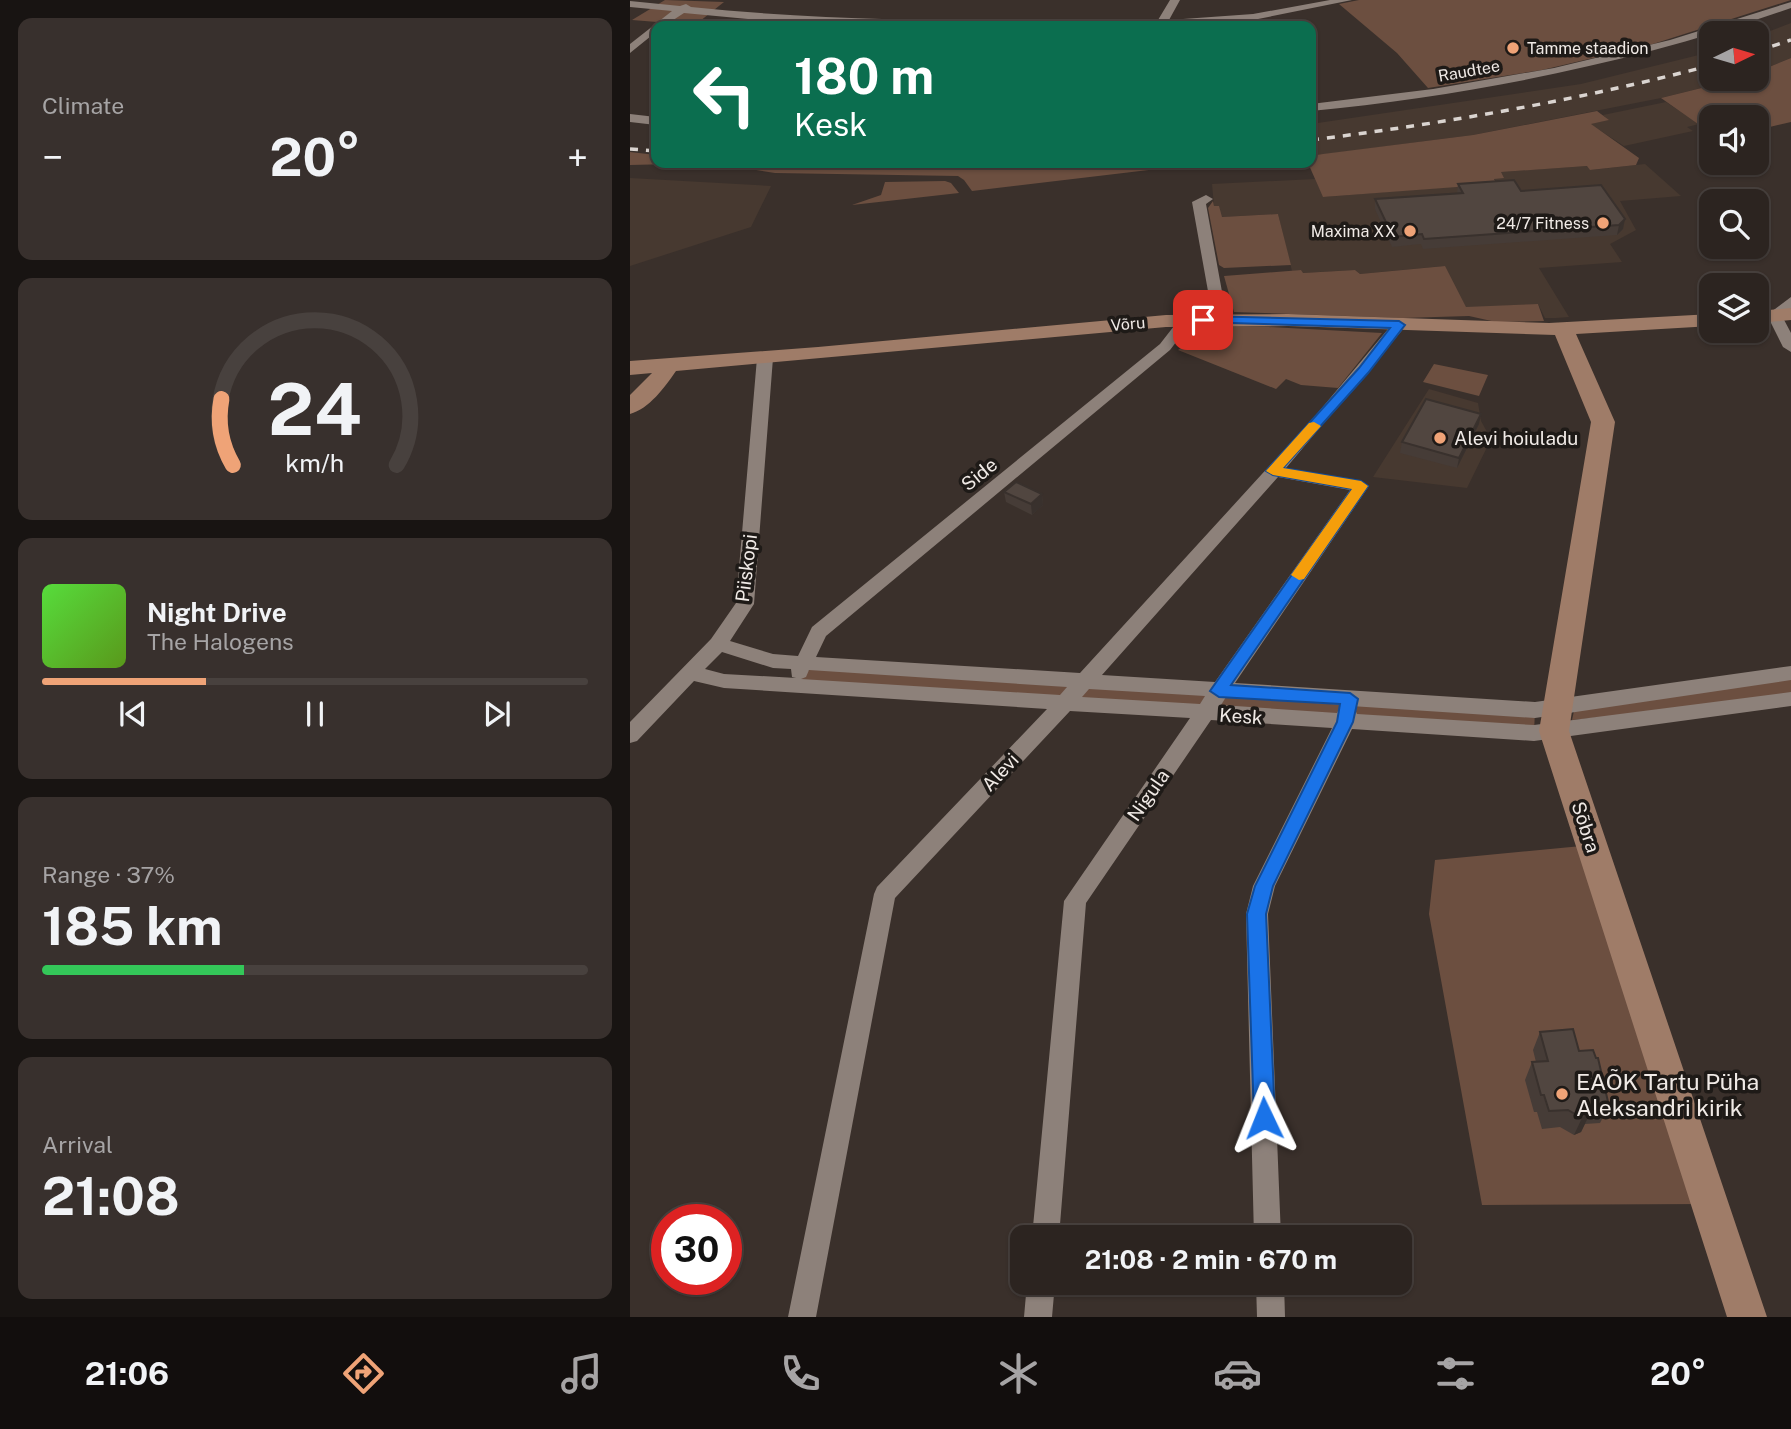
<!DOCTYPE html>
<html lang="en">
<head>
<meta charset="utf-8">
<style>
	body { margin:0; font-family:"Public Sans",sans-serif; background:#38302d; color:#f1f3f6; height:100vh; display:flex; flex-direction:column; font-size:26px; white-space:nowrap }
	* { box-sizing:border-box; margin:0 }
	p { font-size:23px; color:#a6a4a5 }
	.icon { flex:none; width:38px; height:38px; fill:none; stroke:currentColor; stroke-width:2; stroke-linecap:round; stroke-linejoin:round }
	.map { position:relative; flex:1; overflow:hidden }
	.side { display:flex; flex-direction:column; gap:18px; padding:18px; background:#181412; width:630px }
	.side>* { flex:none }
	.hud { position:absolute; left:21px; top:21px; width:665px; height:147px; border-radius:14px; box-shadow:0 2px 5px #0004,0 0 0 2px #48413e; background:#0b6e4f; color:#fff; overflow:hidden }
	.needle { width:46px; rotate:85deg }
	.buttons { position:absolute; left:1069px; top:21px; display:grid; gap:14px }
	.buttons a { display:grid; place-items:center; width:70px; height:70px; border-radius:14px; background:#2c2420; box-shadow:0 2px 5px #0004,0 0 0 2px #48413e; font-size:35px }
	.speed { position:absolute; left:21px; top:1204px; display:flex; gap:14px; font-size:35px; font-weight:700; text-align:center }
	.speed>* { display:grid; place-content:center; width:91px; height:91px; border-radius:50%; background:#2c2420; box-shadow:0 2px 5px #0004,0 0 0 2px #48413e; line-height:1 }
	.speed .limit { border:10px solid #d22; background:#fff; color:#111 }
	.pin { position:absolute; display:grid; place-items:center; width:60px; height:60px; color:#fff; margin:-30px; border-radius:14px; box-shadow:0 4px 10px #0006 }
	.me { position:absolute; width:77px; margin:-38px; rotate:358deg; stroke-linejoin:round; filter:drop-shadow(0 0 5px #0008) }
	.turn { display:flex; align-items:center; gap:24px; height:147px; padding:0 28px; font-size:32px }
	.turn .icon { width:91px; height:91px; stroke-width:2.5 }
	.turn b { display:block; font-size:49px; line-height:60px }
	.big { font-size:52px; font-weight:700; line-height:1.1 }
	.side .tile { flex:1; display:flex; flex-direction:column; justify-content:center; gap:10px; min-width:0; padding:0 24px; border-radius:14px; background:#38302d }
	.side .dial { align-items:center; gap:0 }
	.dial svg { height:182px; overflow:visible; fill:none; stroke:#48413e; stroke-width:7; stroke-linecap:round; text-anchor:middle }
	.dial text { fill:#f1f3f6; stroke:none }
	.song { display:flex; align-items:center; gap:21px }
	.cover { width:84px; height:84px; border-radius:10px; background:linear-gradient(135deg,hsl(110 70% 55%),hsl(90 70% 35%)) }
	.played { height:7px; border-radius:4px; background:linear-gradient(90deg,#efa377 30%,#48413e 30%) }
	.keys { display:flex; justify-content:space-around; direction:ltr }
	.heat { display:flex; justify-content:space-between; align-items:center; font-size:38px; direction:ltr }
	.charge { height:10px; border-radius:5px; background:linear-gradient(90deg,#34c759 37%,#48413e 0) }
	.trip { position:absolute; left:380px; top:1225px; width:402px; height:70px; border-radius:14px; background:#2c2420; box-shadow:0 2px 5px #0004,0 0 0 2px #48413e; font-weight:700; line-height:70px; text-align:center }
	.tab-bar { display:flex; height:112px; justify-content:space-around; align-items:center; background:#120e0d; color:#a6a4a5 }
	.tab-bar .icon { width:49px; height:49px }
	.tab-bar .active { color:#efa377 }
	.tab-bar b { font-size:32px; color:#f1f3f6 }
	main { display:flex; flex:1; min-height:0 }
	.map>svg:first-child { display:block }
</style>
</head>
<body>
<main>
<section class="side">
<div class="tile"><p>Climate</p>
<div class="heat"><a>−</a><b class="big">20°</b><a>+</a></div>
</div>
<div class="tile dial"><svg viewBox="0 0 100 80">
<path d="M14 69A42 42 0 1 1 86 69"/>
<path d="M14 69A42 42 0 0 1 9 40" stroke="#efa377"/>
<text x="50" y="56" font-size="32" font-weight="700">24</text>
<text x="50" y="72" font-size="11">km/h</text>
</svg></div>
<div class="tile">
<div class="song"><i class="cover"></i><div><b>Night Drive</b><p>The Halogens</p></div></div>
<div class="played"></div>
<div class="keys"><svg class="icon" aria-label="previous" viewBox="0 0 24 24"><path d="M18 5L8 12l10 7zM5 5v14"/></svg><svg class="icon" aria-label="pause" viewBox="0 0 24 24"><path d="M8 5v14M16 5v14"/></svg><svg class="icon" aria-label="next" viewBox="0 0 24 24"><path d="M6 5l10 7-10 7zM19 5v14"/></svg></div>
</div>
<div class="tile"><p>Range · 37%</p><b class="big">185 km</b><div class="charge"></div></div>
<div class="tile"><p>Arrival</p><b class="big">21:08</b></div>
</section>
<div class="map">
<svg width="1161" height="1317" viewBox="0 0 1161 1317">
	<rect width="100%" height="100%" fill="#3a302b"/>
	<!-- built -->
	<path fill="#473930" d="M1161 23V58L1127 72V36Z
		M1081 52 1082 79H1108L1031 98 843 135 681 156V124L951 84Z
		M1036 102 1069 124 1057 127 1063 131 994 146 960 124 978 120 973 115Z
		M146 163H468L222 166Z
		M1015 164 1051 196 990 201 1006 230 980 244 992 262 909 268 939 317 926 318H915L908 304 836 308 814 266 730 274 725 270 672 273 671 270 662 271 648 214 591 217 584 206 582 184 685 179 694 197 867 183 864 178 870 172 958 166 961 170Z
		M0 178 141 186 121 227 0 266Z
		M799 389 848 403 851 421 861 439 837 488 743 477Z"/>
	<!-- green -->
	<path fill="#6c4f40" d="M35 0 94 2 65 25 2 20Z
		M729 0H1161L1023 44 912 70 798 88 767 53 709 4Z
		M1161 58V122L1127 130V117H1082L1081 137 1068 124 1031 98 1108 79H1127V72Z
		M967 111 979 120 961 124 1009 158 1006 165 960 170 957 166 871 172 874 178 864 179 867 184 693 197 678 163H681V156L693 154 843 135Z
		M0 152 26 155V163L222 166 541 163 544 167 342 191 334 180 328 176 145 173 83 163 0 165Z
		M315 181 321 183 329 193 222 205 251 195 255 182Z
		M583 201 584 206H589L592 217 648 214 661 265 594 268 589 265 578 208Z
		M815 266 836 307 908 304 914 321 866 322 839 316 773 318 604 312 594 276 671 270 673 273 725 270 730 274Z
		M592 327H638L752 333 708 388 671 385 656 379 646 389 548 350 563 338Z
		M804 364 858 375 849 396 793 382Z
		M186 664 905 710 904 733 161 686Z
		M1161 673V699L942 720 944 711Z
		M962 845 1080 1204 852 1205 799 914 805 860Z"/>
	<g fill="none" stroke-linecap="round" stroke-linejoin="round">
		<!-- street -->
		<path fill="#8d817a" fill-rule="evenodd" d="M540 0H550L539 20 623 14 700 0H722L623 20 538 26 236 24 118 19 54 13 34 26H26V32L0 53V44L42 11 0 7V1L50 6 56 4 61 7C215 23 370 21 524 21L528 20Z
			M1161 2V8C1007 62 845 95 681 111V104L803 89 924 68 1040 40Z
			M0 114 26 117V125L0 122Z
			M576 195 583 199 576 204 597 319 590 323 583 319 562 202Z
			M1161 297V308L1152 316 1161 333V352L1153 347 1137 315Z
			M556 316 563 320 540 350 196 636 186 657 450 673 686 415 764 322 769 321 776 325 774 328 656 468 731 481 739 486 605 683 905 702 1161 666V680L905 718 721 706 724 707 727 714 904 725 1161 692V706L904 741 722 729 645 886 638 914 651 1237H624L616 914 623 886 702 728 581 720 456 903 429 1237H402L434 901 560 718 440 711 265 898 186 1317H158L244 894 247 887 417 709 94 688 64 681 7 741 0 743V722L81 639 106 603 127 358 135 353 143 358 124 604 100 641 143 654 168 656 182 627 530 344 551 317ZM648 477 720 490 585 682 472 675ZM92 652 143 668 161 669 162 677 166 678 94 674 75 669ZM179 670 437 687 430 695 171 679 176 677ZM459 689 575 696 570 704 452 697ZM596 697 715 705 710 707 707 713 591 705Z
			M397 1283H425L422 1317H394Z
			M626 1283H654L655 1317H627Z"/>
		<!-- secondary -->
		<path fill="#9f7c68" fill-rule="evenodd" d="M1161 308V320L1127 323V311Z
			M658 314 919 323 1082 314V326L946 334 985 422 939 731 1137 1317H1097L909 731 961 422 925 335 658 326 536 327 46 371C35 387 19 409 0 414V395L22 373 0 375V361L188 347 536 315Z"/>
		<!-- rail -->
		<path stroke="#dad4d0" stroke-width="3.5" stroke-dasharray="8 8" stroke-linecap="butt" d="M1127 51 1161 40
			M681 140C817 123 950 100 1082 65
			M0 149 26 151
			M288 163H328"/>
	</g>
	<!-- wall -->
	<path fill="#463c37" d="M828 184 891 191 971 185 993 229 987 235 793 249 791 244 762 247 745 209V199L827 193Z
		M851 414 849 424 827 468 770 453 772 442Z
		M374 492 412 494 413 505 402 515 376 502Z
		M910 1032 949 1051 979 1106 970 1123 955 1124 951 1132 944 1135 930 1127 912 1129 907 1112H904L895 1080 902 1062H906L903 1050Z"/>
	<!-- shaded-wall -->
	<path fill="#39312d" d="M995 219 993 229 987 235 989 225Z
		M851 414 849 424 827 468 829 458Z
		M412 494 413 505 402 515 401 504Z
		M963 1107 951 1132 944 1135 952 1118Z"/>
	<!-- building -->
	<path fill="#514640" stroke="#39312d" stroke-width="2" d="M884 180 891 191 971 185 995 219 989 225 794 239 792 234 763 237 745 199 833 193 828 184Z
		M796 399 851 414 829 458 772 442Z
		M386 482 412 494 401 504 374 492Z
		M943 1029 949 1051 963 1050 966 1058H968L979 1106 963 1107 959 1115 952 1118 938 1110 919 1111 914 1095H911L902 1062 918 1061 910 1032Z"/>
	<!-- route -->
	<path fill="#1a73e8" stroke="#114b97" stroke-width="2" d="M573 316 769 321 775 325 738 373 653 468 731 481 738 486 601 685 720 693 728 699 723 722 643 886 636 914 645 1118 641 1125 634 1128 627 1125 624 1118 617 914 625 886 707 722 710 704 589 697 580 691 722 489 643 475 636 471 729 368 760 328 569 322V317Z"/>
	<!-- slow -->
	<path fill="#f59e0b" d="M684 422 691 426 653 468 731 481 738 486 674 579 669 580 661 575 722 489 643 475 636 471 679 423Z"/>
	<!-- markers -->
	<g fill="#efa377" stroke="#1e1a17" stroke-width="2.5">
		<circle cx="883" cy="48" r="7"/>
		<circle cx="973" cy="223" r="7"/>
		<circle cx="780" cy="231" r="7"/>
		<circle cx="810" cy="438" r="7"/>
		<circle cx="932" cy="1094" r="7"/>
	</g>
	<g text-anchor="middle" dominant-baseline="central" stroke-width="7" stroke-linejoin="round" paint-order="stroke">
		<!-- far-poi labels -->
		<g font-size="16" fill="#f0eae6" stroke="#1e1a17" text-anchor="end">
			<text x="897" y="48" text-anchor="start">Tamme staadion</text>
			<text x="959" y="223">24/7 Fitness</text>
			<text x="766" y="231">Maxima XX</text>
		</g>
		<!-- far-street labels -->
		<g font-size="16" fill="#f0eae6" stroke="#1e1a17">
			<text transform="translate(839 71) rotate(-10)">Raudtee</text>
			<text transform="translate(498 324) rotate(-5)">Võru</text>
		</g>
		<!-- poi labels -->
		<g font-size="19" fill="#f0eae6" stroke="#1e1a17" text-anchor="start">
			<text x="824" y="438">Alevi hoiuladu</text>
		</g>
		<!-- street labels -->
		<g font-size="19" fill="#f0eae6" stroke="#1e1a17">
			<text transform="translate(349 474) rotate(-39)">Side</text>
			<text transform="translate(116 568) rotate(-83)">Piiskopi</text>
			<text transform="translate(611 716) rotate(4)">Kesk</text>
			<text transform="translate(370 772) rotate(-47)">Alevi</text>
			<text transform="translate(518 795) rotate(-55)">Nigula</text>
			<text transform="translate(956 827) rotate(72)">Sõbra</text>
		</g>
		<!-- near-poi labels -->
		<g font-size="23" fill="#f0eae6" stroke="#1e1a17" text-anchor="start">
			<text x="946" y="1081">EAÕK Tartu Püha<tspan x="946" dy="26">Aleksandri kirik</tspan></text>
		</g>
	</g>
</svg>
<div class="buttons">
<a><svg class="needle" viewBox="-14 -14 28 28"><path d="M0-13l5 13h-10z" fill="#e53935"/><path d="M0 13l5-13h-10z" fill="#a6a4a5"/></svg></a>
<a><svg class="icon" aria-label="sound" viewBox="0 0 24 24"><path d="M4 9h4l5-4v14l-5-4H4zM17 9q2 3 0 6"/></svg></a>
<a><svg class="icon" aria-label="search" viewBox="0 0 24 24"><circle cx="10" cy="10" r="6"/><path d="M15 15l6 6"/></svg></a>
<a><svg class="icon" aria-label="layers" viewBox="0 0 24 24"><path d="M12 4l9 5-9 5-9-5zM3 14l9 5 9-5"/></svg></a>
</div>
<div class="speed"><div class="limit">30</div></div>
<div class="pin" style="left:573px;top:320px;background:#d93025"><svg class="icon" aria-label="arrive" viewBox="0 0 24 24"><path d="M6 21V4h12l-3 4 3 4H6"/></svg></div>
<svg class="me" style="left:634px;top:1118px" viewBox="-20 -20 40 40"><path d="M0-17L14 15 0 8-14 15z" fill="#1a73e8" stroke="#fff" stroke-width="4"/></svg>
<div class="trip">21:08 · 2 min · 670 m</div>
<div class="hud">
<div class="turn"><svg class="icon" aria-label="left" viewBox="0 0 24 24"><path d="M17 20v-9H6M10 6l-5 5 5 5"/></svg><div><b>180 m</b>Kesk</div></div>
</div>
</div>
</main>
<nav class="tab-bar">
<b>21:06</b>
<svg class="icon active" aria-label="directions" viewBox="0 0 24 24"><path d="M12 3l9 9-9 9-9-9zM9 14v-3h6M13 9l2 2-2 2"/></svg>
<svg class="icon" aria-label="music" viewBox="0 0 24 24"><path d="M9 18V5l10-2v13"/><circle cx="6" cy="18" r="3"/><circle cx="16" cy="16" r="3"/></svg>
<svg class="icon" aria-label="phone" viewBox="0 0 24 24"><path d="M5 4h4l2 5-3 2q2 4 5 5l2-3 5 2v4C11 20 4 13 5 4z"/></svg>
<svg class="icon" aria-label="climate" viewBox="0 0 24 24"><path d="M12 3v18M4 7l16 10M4 17L20 7"/></svg>
<svg class="icon" aria-label="car" viewBox="0 0 24 24"><path d="M5 17H2v-5l4-1 3-4h7l3 4 3 1v5h-3M9 17h6M6 11h13"/><circle cx="7" cy="17" r="2"/><circle cx="17" cy="17" r="2"/></svg>
<svg class="icon" aria-label="filters" viewBox="0 0 24 24"><path d="M4 7h16M4 17h16"/><circle cx="9" cy="7" r="2"/><circle cx="15" cy="17" r="2"/></svg>
<b>20°</b>
</nav>
</body>
</html>
